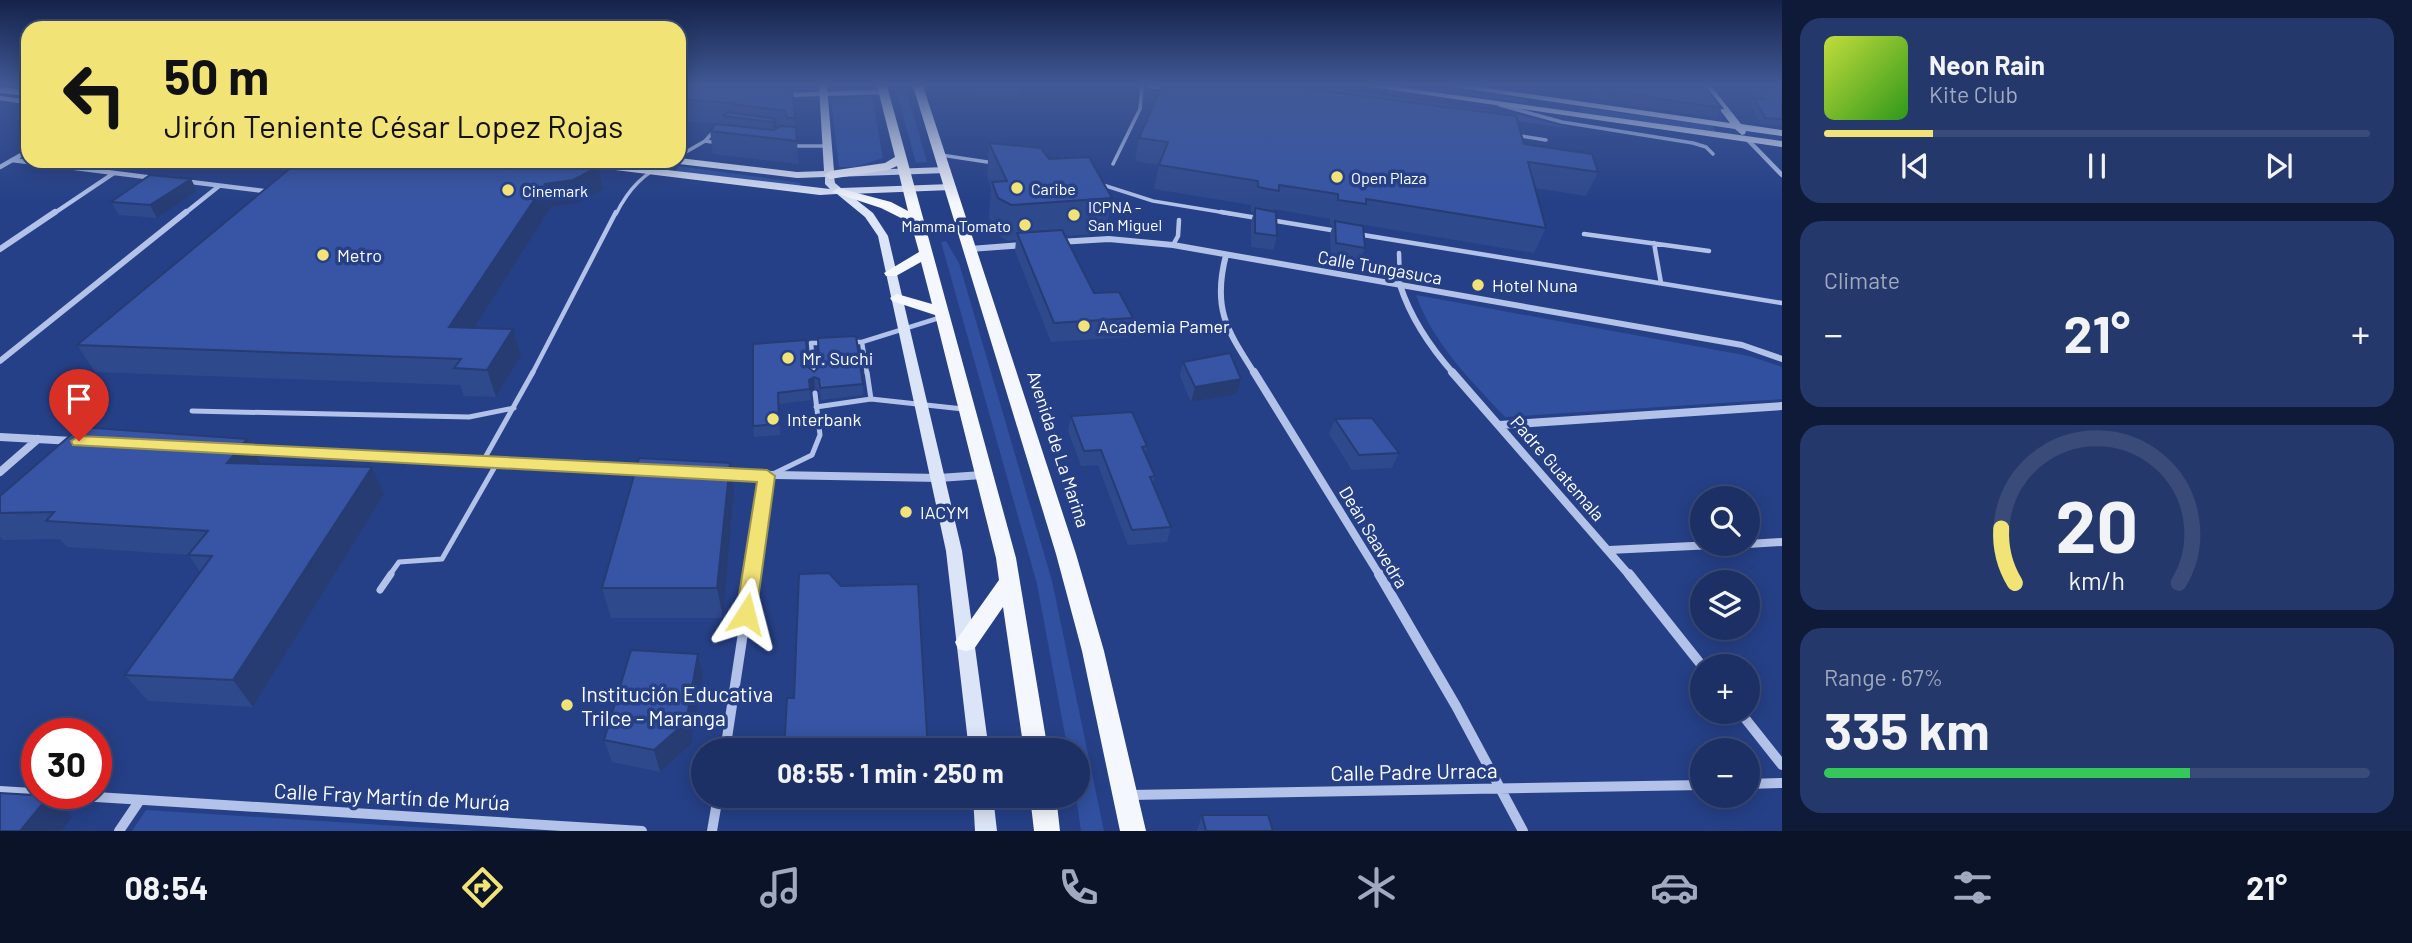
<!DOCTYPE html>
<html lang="en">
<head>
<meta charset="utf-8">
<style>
	body { margin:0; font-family:Barlow,sans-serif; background:#25386b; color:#f1f3f6; height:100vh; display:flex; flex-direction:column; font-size:26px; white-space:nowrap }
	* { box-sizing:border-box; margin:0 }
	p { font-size:23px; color:#a0a9bf }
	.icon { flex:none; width:38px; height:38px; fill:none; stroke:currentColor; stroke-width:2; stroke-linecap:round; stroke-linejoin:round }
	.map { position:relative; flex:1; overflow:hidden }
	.drawer { display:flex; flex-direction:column; gap:18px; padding:18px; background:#0f1a38; width:630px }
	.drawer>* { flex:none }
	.banner { position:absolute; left:21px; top:21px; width:665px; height:147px; border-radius:21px; box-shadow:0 4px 18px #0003,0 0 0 2px #3a4b79; background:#f2e377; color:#111; overflow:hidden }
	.controls { position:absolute; left:1690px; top:486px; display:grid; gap:14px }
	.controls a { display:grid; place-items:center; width:70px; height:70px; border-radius:50%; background:#1c3065; box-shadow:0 4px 18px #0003,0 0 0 2px #3a4b79; font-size:35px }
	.speed { position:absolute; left:21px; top:718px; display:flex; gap:14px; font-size:35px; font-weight:700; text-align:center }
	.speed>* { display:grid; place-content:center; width:91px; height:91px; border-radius:50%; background:#1c3065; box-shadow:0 4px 18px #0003,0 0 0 2px #3a4b79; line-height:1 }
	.speed .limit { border:10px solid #d22; background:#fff; color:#111 }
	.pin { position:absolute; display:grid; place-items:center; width:60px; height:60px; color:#fff; margin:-72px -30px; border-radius:50% 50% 50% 0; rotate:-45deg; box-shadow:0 0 7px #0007 }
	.pin .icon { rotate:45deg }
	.me { position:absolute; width:77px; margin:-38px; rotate:9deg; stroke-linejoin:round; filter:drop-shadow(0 0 5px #0008) }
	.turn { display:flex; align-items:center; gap:24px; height:147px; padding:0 28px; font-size:32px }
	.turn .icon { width:91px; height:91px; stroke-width:2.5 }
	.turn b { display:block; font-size:49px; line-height:60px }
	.big { font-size:52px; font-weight:700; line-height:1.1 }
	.drawer .tile { flex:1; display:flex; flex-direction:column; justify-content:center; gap:10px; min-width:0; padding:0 24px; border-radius:21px; background:#25386b }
	.drawer .dial { align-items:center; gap:0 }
	.dial svg { height:182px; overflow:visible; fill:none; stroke:#3a4b79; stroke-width:7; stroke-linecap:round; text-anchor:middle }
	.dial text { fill:#f1f3f6; stroke:none }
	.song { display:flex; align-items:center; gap:21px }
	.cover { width:84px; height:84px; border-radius:10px; background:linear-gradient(135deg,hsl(70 70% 55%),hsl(110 70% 35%)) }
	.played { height:7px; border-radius:4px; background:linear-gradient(90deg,#f2e377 20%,#3a4b79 20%) }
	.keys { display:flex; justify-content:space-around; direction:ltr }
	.heat { display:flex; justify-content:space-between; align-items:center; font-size:38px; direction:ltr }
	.charge { height:10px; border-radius:5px; background:linear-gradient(90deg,#34c759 67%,#3a4b79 0) }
	.trip { position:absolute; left:691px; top:738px; width:399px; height:70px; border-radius:35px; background:#1c3065; box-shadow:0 4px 18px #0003,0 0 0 2px #3a4b79; font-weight:700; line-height:70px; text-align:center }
	.dock { display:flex; height:112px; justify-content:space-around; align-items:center; background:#0b1328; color:#a0a9bf }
	.dock .icon { width:49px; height:49px }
	.dock .on { color:#f2e377 }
	.dock b { font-size:32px; color:#f1f3f6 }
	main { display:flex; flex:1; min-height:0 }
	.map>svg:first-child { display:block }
</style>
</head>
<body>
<main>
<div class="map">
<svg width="1782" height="831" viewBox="0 0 1782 831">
	<rect width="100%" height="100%" fill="#264087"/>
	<!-- green -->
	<path fill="#31509f" d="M895 86H905L927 162 916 163Z
		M1261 86H1313L1520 115 1574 129Z
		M1391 86H1438L1524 99 1526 103Z
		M872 96 883 158 855 167H839L831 101Z
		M1579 107 1713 126 1716 132 1581 112Z
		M679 166 801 183 798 188 674 172Z
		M946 241 959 263 1052 581 1104 831H1081L1076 796H1078V751H1068L1037 584 941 242Z
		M1416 295 1749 356 1782 367V399L1505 417C1470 379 1434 345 1416 295Z
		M146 810 476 831H132Z"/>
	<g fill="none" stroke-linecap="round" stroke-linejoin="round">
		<!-- lane-far3 -->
		<path stroke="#b2c2e9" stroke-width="3.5" d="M1149 86 1169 89
			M1500 105 1562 122 1693 143 1706 147 1713 154
			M1515 135 1546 140
			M705 141 719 143
			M791 146H826
			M941 155 994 163
			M679 156 705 141 715 130
			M1113 164 1140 109 1142 86
			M1100 184 1153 201 1232 214
			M616 214C629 188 644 173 670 161"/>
		<!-- lane-far2 -->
		<path stroke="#b2c2e9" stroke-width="4.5" d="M1221 212 1257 218
			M1270 220 1337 231
			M1357 234 1782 303
			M1584 234 1709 251
			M1654 243 1661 283
			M1173 245 1178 236 1179 220
			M1399 253 1400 285
			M851 342H862L942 317
			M862 342 867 374
			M532 374 616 212
			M814 374 811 343H823"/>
		<!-- lane-far1 -->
		<path stroke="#b2c2e9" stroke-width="5" d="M814 372V377
			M867 372 871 399
			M816 407 871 399 963 409
			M192 411 469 417 514 408
			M482 463 533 372
			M773 474 812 455 820 435 815 393
			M389 576 399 562 442 559 497 463"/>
		<!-- lane -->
		<path stroke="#b2c2e9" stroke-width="7" d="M380 590 391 574"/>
		<!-- street-far3 -->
		<path stroke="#b2c2e9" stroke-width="4.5" d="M785 95 884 92
			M0 98 28 102
			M1748 140 1782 175
			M12 160 154 178
			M0 167 28 151
			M183 181 272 192
			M53 214 114 173
			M184 214 219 186"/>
		<!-- street-far2 -->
		<path stroke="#b2c2e9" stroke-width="6" d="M1059 242 1109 239 1173 245 1742 345 1782 359
			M0 249 55 212
			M970 249 1023 245
			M1226 255C1212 309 1227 330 1255 374
			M1400 285C1411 319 1430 347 1454 374
			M0 361 186 212"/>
		<!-- street-far1 -->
		<path stroke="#b2c2e9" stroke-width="8" d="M1254 372 1380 576
			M1452 372 1630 576
			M1500 425 1782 406
			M0 437 73 441
			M245 450 642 470
			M0 472 38 439
			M724 474 939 478 982 475
			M1748 544 1782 542
			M1609 550 1734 544
			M752 576 767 476"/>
		<!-- street -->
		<path stroke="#b2c2e9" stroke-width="10" d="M1379 574 1456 706 1523 831
			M1629 574 1703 667
			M1740 712 1782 765
			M725 751 752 574
			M1748 784 1782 783
			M0 791 642 831
			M1130 795 1703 785
			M119 831 140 800
			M712 831 718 796"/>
		<!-- secondary -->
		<path fill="#dce4f7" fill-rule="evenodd" d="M819 86H827L834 171 946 167 951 170 946 173 834 177 835 183 841 188 951 184 956 187 951 190 849 194 873 213 888 236 962 551 989 751H969L946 551 878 236 865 217 837 194 820 195 566 164 561 161H590L830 189 825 184V177L797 178 679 164 674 161H679V158L797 172 824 171Z
			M1365 86H1390L1782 141V147Z
			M1448 86H1473L1730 123 1702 86H1711L1741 124 1782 130V136L1746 131 1745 134 1742 135 1735 129Z
			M0 87 28 90V96L0 93Z
			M973 796H993L997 831H975Z"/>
		<!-- primary -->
		<path fill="#f5f7fe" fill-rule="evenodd" d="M877 86H887L1016 558 1048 751H1024L1003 607 974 649 966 651 958 649 955 642 999 580 996 558 935 315 892 301 890 298 897 294 932 304 921 262 896 276H886L884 273 919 252 911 223 881 208 832 192 838 188 842 189 891 202 908 211 897 166 888 170 830 179 824 175 830 171 885 163 895 157Z
			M913 86H923L1076 554 1104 651 1146 831H1120L1082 651 1056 554Z
			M1030 796H1056L1060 831H1034Z"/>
	</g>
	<!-- wall -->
	<path fill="#2f498d" d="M973 86H1027L1020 100 972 94Z
		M1586 86H1690L1722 108 1716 118 1592 99Z
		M1740 86H1782V126L1761 124 1750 104 1753 98Z
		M679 89 792 90 799 164 713 154 710 131 724 124 679 121Z
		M1139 138 1524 144 1598 172 1586 196 1535 188 1546 228 1534 253 1359 224 1365 248 1360 261 1331 257 1330 234 1333 225H1330V219L1274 209 1277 236 1273 250 1251 247V222L1254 212H1251V205L1154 189 1159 165 1135 161Z
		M989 143 1049 159 1112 198 1106 233 1065 236 1094 293 1133 318 1129 337 1051 342 1015 251 1016 240 1008 241 995 233 989 217 991 188 987 176Z
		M598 167 603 190 579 203 551 207 475 328 521 356 496 397 464 396 460 385 95 372 77 345Z
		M191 179 197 191 157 218 119 215 111 202Z
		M753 344 808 367 814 372 863 384V395L821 400 820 390 815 388 810 392 811 400 779 404 780 435 754 437 753 426Z
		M1183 362 1241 379 1237 394 1191 402 1180 376Z
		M1071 416 1147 446 1145 455 1155 476 1153 485 1171 527 1167 542 1128 545 1098 465 1081 466 1068 431Z
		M1335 419 1399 453 1392 468 1352 470 1329 434Z
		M247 439 262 464 372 467 384 494 253 707 148 701 125 675 200 572 189 555 67 547 60 539 2 540 0 537V496Z
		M734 492 723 618H611L602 588Z
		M698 654 703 676 691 744 660 772 612 762 604 740Z
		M883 796H929V799Z
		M1202 815 1273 831H1197Z"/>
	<!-- shaded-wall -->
	<path fill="#263c73" d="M1022 86H1027L1020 100 1021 88Z
		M776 119 778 138H774L773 122Z
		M598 167 603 190 579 203 551 207 459 353 449 327 545 184Z
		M191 179 197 191 157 218 150 205Z
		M513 329 521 356 496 397 487 370Z
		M814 377 815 388 810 392 809 380Z
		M1241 379 1237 394 1191 402 1195 387Z
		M247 439 262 465 227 463Z
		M730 463 734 492 723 618 717 588Z
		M372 467 384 494 253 707 233 680Z
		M698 654 703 676 691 744 660 772 654 750Z
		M49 796 72 817 61 831H20Z"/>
	<!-- building -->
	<path fill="#3755a4" stroke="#263c73" stroke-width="2" d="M681 86H783L792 90 795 118H787L785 111 734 104 735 103 679 99V89Z
		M1005 86H1022L1021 88Z
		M1162 86H1285L1516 116 1524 144 1592 154 1598 172 1528 162 1546 228 1366 199V204L1338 200V194L1279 185V191L1258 187V181L1159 165 1168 142 1139 138Z
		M1596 86H1690L1706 88 1722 108 1597 89Z
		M1749 86H1782V119L1765 118 1754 98 1765 99Z
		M727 112 776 119 773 122 723 116Z
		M716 124 773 130 781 126 796 127 797 141 710 131Z
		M989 143 1041 148 1049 159 1089 157 1112 198 1011 205 998 198 992 182 1007 181Z
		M299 161H573L598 167 573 180 545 184 449 327 513 329 487 370 454 368 461 359 77 345Z
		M150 175 191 179 150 205 111 202Z
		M1255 208 1276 212 1277 236 1255 233Z
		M1335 221 1363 226 1365 248 1336 243Z
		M1062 230 1094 293 1119 292 1133 318 1054 323 1017 233Z
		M856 336 863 384 820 388 819 379 814 377 809 380 810 389 778 393 779 424 753 426V344L806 340 808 367 814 372 819 367 818 338Z
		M1230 353 1241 379 1195 387 1183 362Z
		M1132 412 1147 446 1142 447 1155 476 1150 477 1171 527 1132 530 1101 450 1084 451 1071 416Z
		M1372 418 1399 453 1359 455 1335 419Z
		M80 427 247 439 227 463 372 467 233 680 125 675 212 556 188 555 208 531 46 521 54 512 0 513V496Z
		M639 458 730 463 717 588H602Z
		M829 573 841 586 918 584 928 751H784L787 698H794L799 574Z
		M631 650 698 654 686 722 654 750 604 740Z
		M0 793 49 796 20 831H0Z
		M1202 815H1268L1273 831H1206Z"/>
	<!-- sky -->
	<linearGradient id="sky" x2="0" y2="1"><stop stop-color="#15234a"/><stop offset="0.42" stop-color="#415996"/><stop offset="1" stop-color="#415996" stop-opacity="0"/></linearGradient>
	<rect width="1782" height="203" fill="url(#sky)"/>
	<!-- route -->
	<path fill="#f2e377" stroke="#9d944d" stroke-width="2" d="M79 436 767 470 775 476 756 614 753 619 746 621 739 619 736 614 757 482 73 445 71 441Z"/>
	<!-- markers -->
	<g fill="#f2e377" stroke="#264087" stroke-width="2.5">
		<circle cx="1337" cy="177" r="7"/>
		<circle cx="1017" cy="188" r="7"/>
		<circle cx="508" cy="190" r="7"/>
		<circle cx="1074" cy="215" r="7"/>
		<circle cx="1025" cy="225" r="7"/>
		<circle cx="323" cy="255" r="7"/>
		<circle cx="1478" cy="285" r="7"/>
		<circle cx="1084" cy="326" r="7"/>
		<circle cx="788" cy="358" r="7"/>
		<circle cx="773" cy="419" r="7"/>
		<circle cx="906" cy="512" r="7"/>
		<circle cx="567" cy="705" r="7"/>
	</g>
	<g text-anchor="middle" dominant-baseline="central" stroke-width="7" stroke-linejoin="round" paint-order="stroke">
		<!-- far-poi labels -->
		<g font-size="16" fill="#fff" stroke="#264087" text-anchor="start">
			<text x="1351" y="177">Open Plaza</text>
			<text x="1031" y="188">Caribe</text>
			<text x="522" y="190">Cinemark</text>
			<text x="1088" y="206">ICPNA -<tspan x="1088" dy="18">San Miguel</tspan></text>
			<text x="1011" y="225" text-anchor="end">Mamma Tomato</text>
		</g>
		<!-- poi labels -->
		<g font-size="18" fill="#fff" stroke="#264087" text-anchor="start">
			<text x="337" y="255">Metro</text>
			<text x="1492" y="285">Hotel Nuna</text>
			<text x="1098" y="326">Academia Pamer</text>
			<text x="802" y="358">Mr. Suchi</text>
			<text x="787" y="419">Interbank</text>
			<text x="920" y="512">IACYM</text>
		</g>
		<!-- street labels -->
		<g font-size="18" fill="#fff" stroke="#264087">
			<text transform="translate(1380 267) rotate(10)">Calle Tungasuca</text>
			<text transform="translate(1059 449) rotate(72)">Avenida de La Marina</text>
			<text transform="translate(1558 468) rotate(49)">Padre Guatemala</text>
			<text transform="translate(1374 537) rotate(59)">Deán Saavedra</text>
		</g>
		<!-- near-poi labels -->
		<g font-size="21" fill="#fff" stroke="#264087" text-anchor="start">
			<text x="581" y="693">Institución Educativa<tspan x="581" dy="24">Trilce - Maranga</tspan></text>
		</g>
		<!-- near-street labels -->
		<g font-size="21" fill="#fff" stroke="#264087">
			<text transform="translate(1414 771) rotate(-1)">Calle Padre Urraca</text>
			<text transform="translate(392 796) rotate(3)">Calle Fray Martín de Murúa</text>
		</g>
	</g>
</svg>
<div class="controls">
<a><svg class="icon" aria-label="search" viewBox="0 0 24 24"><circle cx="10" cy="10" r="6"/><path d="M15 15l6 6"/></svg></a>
<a><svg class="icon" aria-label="layers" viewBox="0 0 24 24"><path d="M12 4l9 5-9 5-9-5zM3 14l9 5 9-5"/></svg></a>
<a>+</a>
<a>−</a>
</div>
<div class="speed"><div class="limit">30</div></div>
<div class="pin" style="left:79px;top:441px;background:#d93025"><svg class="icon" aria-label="arrive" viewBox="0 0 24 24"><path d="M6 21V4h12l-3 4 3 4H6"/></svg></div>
<svg class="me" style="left:746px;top:614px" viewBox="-20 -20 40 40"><path d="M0-17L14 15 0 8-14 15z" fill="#f2e377" stroke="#fff" stroke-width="4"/></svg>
<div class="trip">08:55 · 1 min · 250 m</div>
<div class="banner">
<div class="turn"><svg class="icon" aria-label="left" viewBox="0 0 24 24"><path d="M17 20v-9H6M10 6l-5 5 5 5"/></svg><div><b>50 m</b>Jirón Teniente César Lopez Rojas</div></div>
</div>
</div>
<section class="drawer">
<div class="tile">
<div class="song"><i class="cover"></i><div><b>Neon Rain</b><p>Kite Club</p></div></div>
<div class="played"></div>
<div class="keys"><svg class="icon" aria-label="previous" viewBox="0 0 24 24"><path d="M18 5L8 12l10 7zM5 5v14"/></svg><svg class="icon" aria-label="pause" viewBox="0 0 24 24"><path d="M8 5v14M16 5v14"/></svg><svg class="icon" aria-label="next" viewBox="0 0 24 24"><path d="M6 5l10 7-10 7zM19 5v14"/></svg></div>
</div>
<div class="tile"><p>Climate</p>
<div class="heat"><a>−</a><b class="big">21°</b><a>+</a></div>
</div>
<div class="tile dial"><svg viewBox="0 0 100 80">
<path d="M14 69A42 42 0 1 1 86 69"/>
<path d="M14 69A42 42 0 0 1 8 45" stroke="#f2e377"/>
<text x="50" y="56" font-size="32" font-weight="700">20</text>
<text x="50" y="72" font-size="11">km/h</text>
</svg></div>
<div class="tile"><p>Range · 67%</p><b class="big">335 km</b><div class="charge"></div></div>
</section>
</main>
<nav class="dock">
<b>08:54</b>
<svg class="icon on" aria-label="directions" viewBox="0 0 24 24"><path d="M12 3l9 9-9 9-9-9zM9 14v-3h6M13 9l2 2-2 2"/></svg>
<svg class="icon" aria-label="music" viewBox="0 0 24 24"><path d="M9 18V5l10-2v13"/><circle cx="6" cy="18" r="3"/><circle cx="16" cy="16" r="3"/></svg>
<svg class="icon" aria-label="phone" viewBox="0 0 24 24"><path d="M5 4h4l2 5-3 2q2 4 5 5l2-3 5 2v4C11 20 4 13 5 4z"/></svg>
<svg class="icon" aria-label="climate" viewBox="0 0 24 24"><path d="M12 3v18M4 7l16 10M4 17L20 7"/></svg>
<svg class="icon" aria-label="car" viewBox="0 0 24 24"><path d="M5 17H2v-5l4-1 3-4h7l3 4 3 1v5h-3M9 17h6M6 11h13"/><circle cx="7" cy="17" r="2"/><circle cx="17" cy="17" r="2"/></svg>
<svg class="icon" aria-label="filters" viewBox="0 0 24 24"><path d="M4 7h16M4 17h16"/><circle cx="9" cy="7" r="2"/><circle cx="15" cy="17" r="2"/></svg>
<b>21°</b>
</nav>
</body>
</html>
